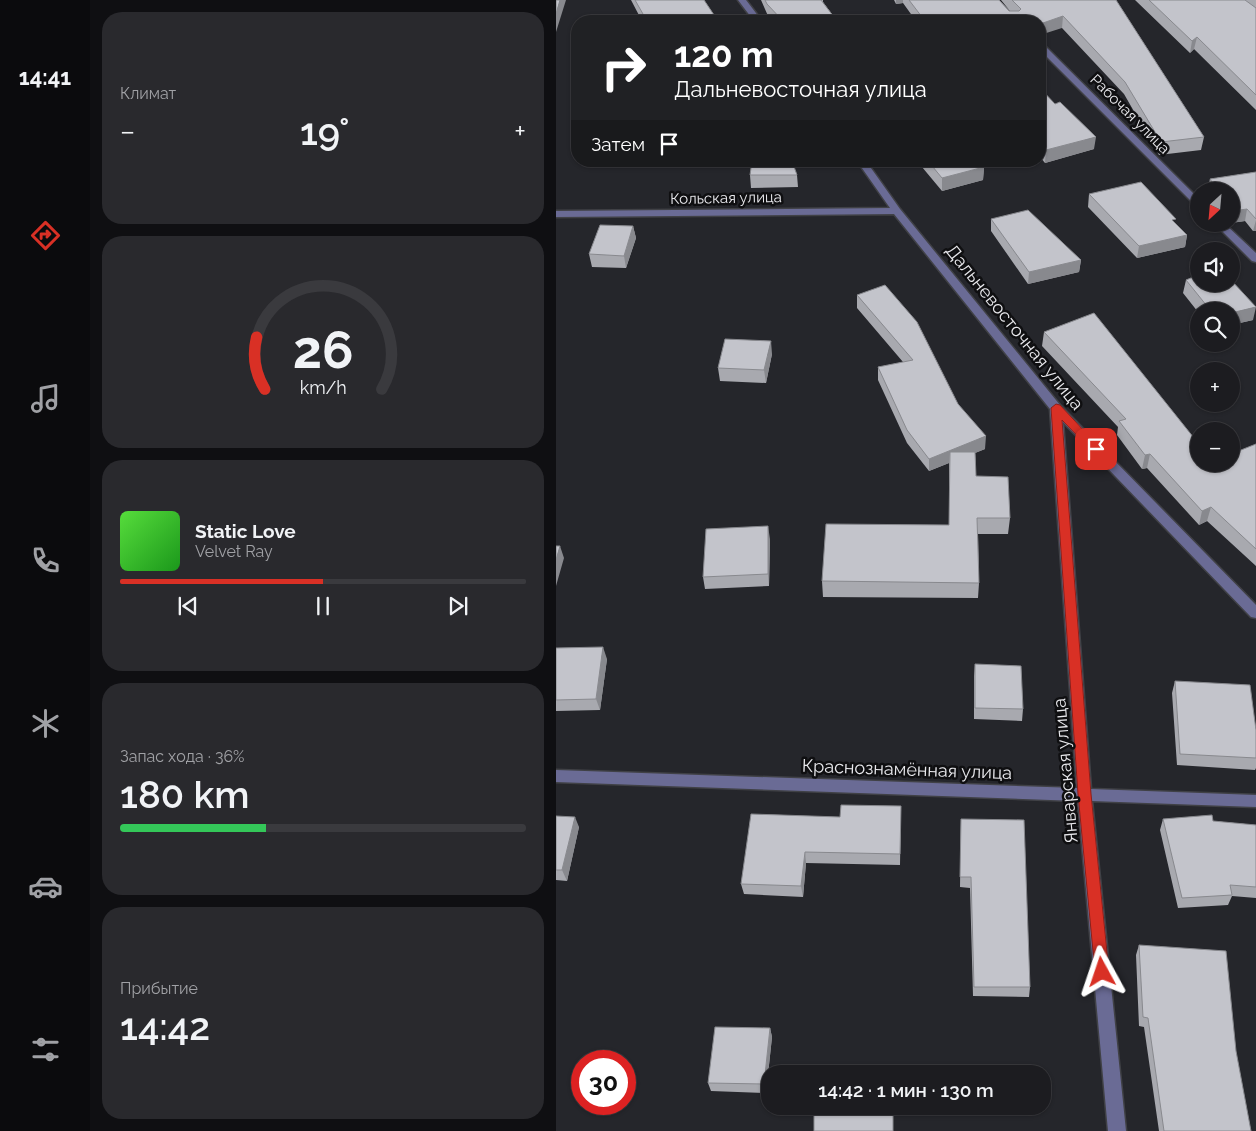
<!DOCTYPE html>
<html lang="ru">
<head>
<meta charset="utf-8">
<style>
	body { margin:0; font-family:Raleway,sans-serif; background:#29292d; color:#f1f3f6; height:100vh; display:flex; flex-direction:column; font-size:19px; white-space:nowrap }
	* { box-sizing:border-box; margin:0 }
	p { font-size:16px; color:#a0a1a5 }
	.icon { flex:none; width:28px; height:28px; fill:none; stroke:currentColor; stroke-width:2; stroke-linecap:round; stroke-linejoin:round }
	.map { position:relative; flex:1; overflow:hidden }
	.sheet { display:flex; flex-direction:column; gap:12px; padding:12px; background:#0f0f12; width:466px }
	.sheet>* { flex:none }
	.guide { position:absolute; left:15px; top:15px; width:475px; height:152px; border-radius:20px; box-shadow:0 1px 4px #0004,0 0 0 1px #3a3a3e; background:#202124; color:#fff; overflow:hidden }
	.needle { width:32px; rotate:206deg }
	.buttons { position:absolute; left:634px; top:182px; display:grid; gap:10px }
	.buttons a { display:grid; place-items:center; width:50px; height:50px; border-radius:50%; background:#1c1c20; box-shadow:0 1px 4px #0004,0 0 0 1px #3a3a3e; font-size:25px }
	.speed { position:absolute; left:15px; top:1050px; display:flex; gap:10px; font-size:25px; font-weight:700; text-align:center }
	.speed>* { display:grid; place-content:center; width:65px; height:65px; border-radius:50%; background:#1c1c20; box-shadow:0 1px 4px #0004,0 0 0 1px #3a3a3e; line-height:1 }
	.speed .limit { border:8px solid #d22; background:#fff; color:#111 }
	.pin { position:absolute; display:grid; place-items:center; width:42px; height:42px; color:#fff; margin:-21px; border-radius:10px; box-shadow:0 2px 8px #0006 }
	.me { position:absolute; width:55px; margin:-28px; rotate:355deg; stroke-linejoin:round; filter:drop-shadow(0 0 4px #0008) }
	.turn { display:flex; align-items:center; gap:18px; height:105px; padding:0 20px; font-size:22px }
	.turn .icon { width:65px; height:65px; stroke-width:2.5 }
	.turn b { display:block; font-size:35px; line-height:42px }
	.then { display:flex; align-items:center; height:48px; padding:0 20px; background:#0003; gap:10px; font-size:19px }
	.big { font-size:38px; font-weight:600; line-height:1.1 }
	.sheet .widget { flex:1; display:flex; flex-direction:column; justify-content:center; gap:8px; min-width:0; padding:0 18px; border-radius:20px; background:#29292d }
	.sheet .dial { align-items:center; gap:0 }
	.dial svg { height:130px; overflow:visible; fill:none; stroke:#3a3a3e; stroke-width:7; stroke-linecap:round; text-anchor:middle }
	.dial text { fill:#f1f3f6; stroke:none }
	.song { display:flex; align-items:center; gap:15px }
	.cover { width:60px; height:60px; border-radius:8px; background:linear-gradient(135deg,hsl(110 70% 55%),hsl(120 70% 35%)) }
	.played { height:5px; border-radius:2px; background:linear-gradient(90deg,#d93025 50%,#3a3a3e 50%) }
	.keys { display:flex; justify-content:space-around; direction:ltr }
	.heat { display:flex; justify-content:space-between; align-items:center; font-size:28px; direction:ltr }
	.charge { height:8px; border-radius:4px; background:linear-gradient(90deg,#34c759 36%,#3a3a3e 0) }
	.trip { position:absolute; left:205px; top:1065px; width:290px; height:50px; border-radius:20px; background:#1c1c20; box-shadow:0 1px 4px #0004,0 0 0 1px #3a3a3e; font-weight:600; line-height:50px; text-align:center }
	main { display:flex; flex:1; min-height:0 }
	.dock { display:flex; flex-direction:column; width:90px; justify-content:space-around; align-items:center; background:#0b0b0d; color:#a0a1a5 }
	.dock .icon { width:35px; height:35px }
	.dock .current { color:#d93025 }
	.dock b { font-size:22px; color:#f1f3f6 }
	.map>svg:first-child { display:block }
</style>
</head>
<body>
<main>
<nav class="dock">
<b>14:41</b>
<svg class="icon current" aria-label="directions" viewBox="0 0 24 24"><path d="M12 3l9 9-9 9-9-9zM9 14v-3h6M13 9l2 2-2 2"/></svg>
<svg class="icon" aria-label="music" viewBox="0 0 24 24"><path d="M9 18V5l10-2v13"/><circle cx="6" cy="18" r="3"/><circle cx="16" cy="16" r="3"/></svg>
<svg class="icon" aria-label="phone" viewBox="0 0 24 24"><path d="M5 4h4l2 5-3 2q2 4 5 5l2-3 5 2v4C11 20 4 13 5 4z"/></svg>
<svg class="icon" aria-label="climate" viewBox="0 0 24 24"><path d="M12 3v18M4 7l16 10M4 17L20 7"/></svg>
<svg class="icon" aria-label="car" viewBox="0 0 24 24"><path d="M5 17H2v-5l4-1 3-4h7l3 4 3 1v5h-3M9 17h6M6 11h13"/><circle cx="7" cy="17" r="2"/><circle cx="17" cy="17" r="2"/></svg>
<svg class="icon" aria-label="filters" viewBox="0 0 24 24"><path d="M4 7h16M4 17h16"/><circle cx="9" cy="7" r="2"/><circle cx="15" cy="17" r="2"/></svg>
</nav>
<section class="sheet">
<div class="widget"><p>Климат</p>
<div class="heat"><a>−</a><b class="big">19°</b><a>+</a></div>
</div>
<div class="widget dial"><svg viewBox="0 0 100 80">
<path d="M14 69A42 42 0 1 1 86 69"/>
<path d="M14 69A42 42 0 0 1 9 37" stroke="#d93025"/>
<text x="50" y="56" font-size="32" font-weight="700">26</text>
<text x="50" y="72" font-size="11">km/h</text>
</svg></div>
<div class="widget">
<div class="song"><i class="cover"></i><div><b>Static Love</b><p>Velvet Ray</p></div></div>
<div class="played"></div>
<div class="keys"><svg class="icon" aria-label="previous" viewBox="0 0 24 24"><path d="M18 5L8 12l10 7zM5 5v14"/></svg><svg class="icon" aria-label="pause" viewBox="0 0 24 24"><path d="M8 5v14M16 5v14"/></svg><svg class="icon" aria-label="next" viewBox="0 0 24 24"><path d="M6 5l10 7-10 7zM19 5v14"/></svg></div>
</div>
<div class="widget"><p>Запас хода · 36%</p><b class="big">180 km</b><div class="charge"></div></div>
<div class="widget"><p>Прибытие</p><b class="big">14:42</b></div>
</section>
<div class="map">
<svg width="700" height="1131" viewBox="0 0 700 1131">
	<rect width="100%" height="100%" fill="#25262b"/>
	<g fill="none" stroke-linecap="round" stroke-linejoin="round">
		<!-- minor casing -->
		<g stroke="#404146" stroke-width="3">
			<path id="minor" d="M182 0H190L206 21H198Z
				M484 44H487L642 198V206L639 205 484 50Z
				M301 161H310L344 209 504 405 700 605V618L695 617 507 422 535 789 700 795V807L536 801 570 1131H552L522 801 0 782V770L521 788 494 409 338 214 0 217V211L334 208Z
				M659 224H669L700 253V262L696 261Z"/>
		</g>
		<!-- minor -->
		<use href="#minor" fill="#6a6b95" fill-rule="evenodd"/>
	</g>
	<!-- wall -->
	<path fill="#a8a9af" d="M75 0H148L162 21H86Z
		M205 0H267V2L281 21H217L212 16Z
		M338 0H443L454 11 445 0H560L648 137 645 150 603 155 568 94 506 28 484 21H360L347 3 340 4Z
		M579 0H700V110L638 49 634 53Z
		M484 88 538 149 489 163 484 157Z
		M361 161H422L428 167 427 180 386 191Z
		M700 172V231H697L689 221 675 223V191H651L654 179Z
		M194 175H241L242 187 195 188Z
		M533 194 631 235 629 247 581 258 532 207Z
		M435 219 525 260 523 272 472 284 435 231Z
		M77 226 80 238 70 268 36 267 33 254Z
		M630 280 697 320 675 325V311H642V312L627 293Z
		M301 295 402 404 429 449 419 453 420 476 454 518 452 534H422L423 583 422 598 267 597 266 581 393 525V463L373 471 351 443 322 380V367L347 362 301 308Z
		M488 332 642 464H675L700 444V566L651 521 643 525 591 468 586 469 561 435 562 427 486 346Z
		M216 354 210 383 164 381 162 368Z
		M214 539 213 586 149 589 147 577Z
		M0 648 51 659 44 710 0 711Z
		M419 664 467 709 466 721 418 719V676Z
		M619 681 700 730V768L699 770 621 765 616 693Z
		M345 806 344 865 250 863 247 897 188 894 185 884 284 817Z
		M0 816 23 827 11 881 0 880Z
		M405 819 474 987 473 997 417 996 414 888 404 887Z
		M607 819 657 821 700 825V898L676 896 672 905 622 908 604 830Z
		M583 945 695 1131H603L588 1027 583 1026 580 955Z
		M214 1028 216 1037 210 1093 155 1091 152 1083Z"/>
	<!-- shaded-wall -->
	<path fill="#88898e" d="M4 0H10L0 32V14Z
		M340 0H347V3L340 4Z
		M507 16 506 28 484 35V24Z
		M641 37 638 49 634 53 636 41Z
		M540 137 538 149 489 163 490 150Z
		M428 167 427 180 386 191V178Z
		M691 209 689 221 675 223V216L676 211Z
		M700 220V231H697Z
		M77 226 80 238 70 268 68 256Z
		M631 235 629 247 581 258 583 246Z
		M525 260 523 272 472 284 473 272Z
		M700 307 697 320 675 325V313Z
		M215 341 216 354 210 383 208 370Z
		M430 436 429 449 394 463V452L393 463 373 471V459Z
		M594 454 591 468 586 469 589 455Z
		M655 507 651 521 643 525 646 511Z
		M212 526 214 539 213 586 212 574Z
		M4 546 8 558 0 586V560Z
		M47 647 51 659 44 710 40 699Z
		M19 817 23 827 11 881 6 870Z
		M249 852 250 863 247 897 245 886Z
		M214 1028 216 1037 210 1093 208 1084Z"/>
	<!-- building -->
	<path fill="#c3c4cb" stroke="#88898e" d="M0 0H4L0 14Z
		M79 0H148L162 21H91Z
		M209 0H265L281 21H227L211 4Z
		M353 0H443L453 11H463L465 9 456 0H560L648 137 605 142 569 82 507 16 484 24V21H369Z
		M593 0H689L700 8V95L641 37 636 41Z
		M484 88 499 104 504 102 540 137 490 150 484 144Z
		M196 161H236L241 175H194Z
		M372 161H422L428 167 386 178Z
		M700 172V219L691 209 676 211 675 210V191H662L654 179Z
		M585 182 620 219 616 220 631 235 583 246 533 194Z
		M472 210 525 260 473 272 435 219Z
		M44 225 77 226 68 256 33 254Z
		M642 275V284H675V280L700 307 675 313V311H655L630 280Z
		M329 285 361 322 402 404 430 436 373 459 351 430 322 367 357 360 301 295Z
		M538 313 642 443V464H675V454L700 444V549L655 507 646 511 594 454 589 455 563 421 570 419 488 332Z
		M169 339 215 341 208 370 162 368Z
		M394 452H419L420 476 452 477 454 518H421L423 583 266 581 270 524 393 525Z
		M212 526V574L147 577 150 529Z
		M0 546H4L0 560Z
		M47 647 40 699 0 700V648Z
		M419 664 465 666 467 709 419 708Z
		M619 681 694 685 700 730V758L624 754Z
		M285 805 345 806 344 854 249 852 245 886 185 884 195 814 284 817Z
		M656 815 657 821 700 825V887L674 885 676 895 626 898 607 819Z
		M0 816 19 817 6 870H0Z
		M405 819 468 820 474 987H418L415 877H404Z
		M583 945 670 951 680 1051 695 1131H608L592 1018 587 1017Z
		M159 1027 214 1028 208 1084 152 1083Z
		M258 1106H337V1131H258Z"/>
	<!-- route -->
	<path fill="#d93025" stroke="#8d1f18" d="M500 404 504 405 545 449 540 452 536 451 506 420 535 794 553 972 551 977 546 979 541 977 539 972 522 794 495 408Z"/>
	<g text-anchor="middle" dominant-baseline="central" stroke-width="5" stroke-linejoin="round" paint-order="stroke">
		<!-- far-street labels -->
		<g font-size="15" fill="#e9e9ed" stroke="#0f0f11">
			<text transform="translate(574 114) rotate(45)">Рабочая улица</text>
			<text transform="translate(170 198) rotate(-1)">Кольская улица</text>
		</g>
		<!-- street labels -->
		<g font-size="18" fill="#e9e9ed" stroke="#0f0f11">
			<text transform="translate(459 327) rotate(51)">Дальневосточная улица</text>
			<text transform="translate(351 769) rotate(2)">Краснознамённая улица</text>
			<text transform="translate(509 771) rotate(-95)">Январская улица</text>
		</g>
	</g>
</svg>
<div class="buttons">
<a><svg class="needle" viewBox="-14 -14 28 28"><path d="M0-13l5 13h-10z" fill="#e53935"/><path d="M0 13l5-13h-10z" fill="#a0a1a5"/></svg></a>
<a><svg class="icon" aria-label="sound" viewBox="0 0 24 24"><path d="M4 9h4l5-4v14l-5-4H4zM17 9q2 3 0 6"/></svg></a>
<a><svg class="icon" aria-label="search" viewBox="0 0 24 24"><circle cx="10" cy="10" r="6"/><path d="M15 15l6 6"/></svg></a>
<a>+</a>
<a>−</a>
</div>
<div class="speed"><div class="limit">30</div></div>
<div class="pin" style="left:540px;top:449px;background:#d93025"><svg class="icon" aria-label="arrive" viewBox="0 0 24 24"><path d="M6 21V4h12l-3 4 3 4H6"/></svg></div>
<svg class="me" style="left:546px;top:972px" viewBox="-20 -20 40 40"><path d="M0-17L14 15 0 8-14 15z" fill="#d93025" stroke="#fff" stroke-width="4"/></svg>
<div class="trip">14:42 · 1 мин · 130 m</div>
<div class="guide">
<div class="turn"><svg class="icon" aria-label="right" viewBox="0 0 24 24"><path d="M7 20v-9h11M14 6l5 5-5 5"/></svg><div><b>120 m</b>Дальневосточная улица</div></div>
<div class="then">Затем<svg class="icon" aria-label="arrive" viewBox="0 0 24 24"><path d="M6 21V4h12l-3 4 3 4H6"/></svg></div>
</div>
</div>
</main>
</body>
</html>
